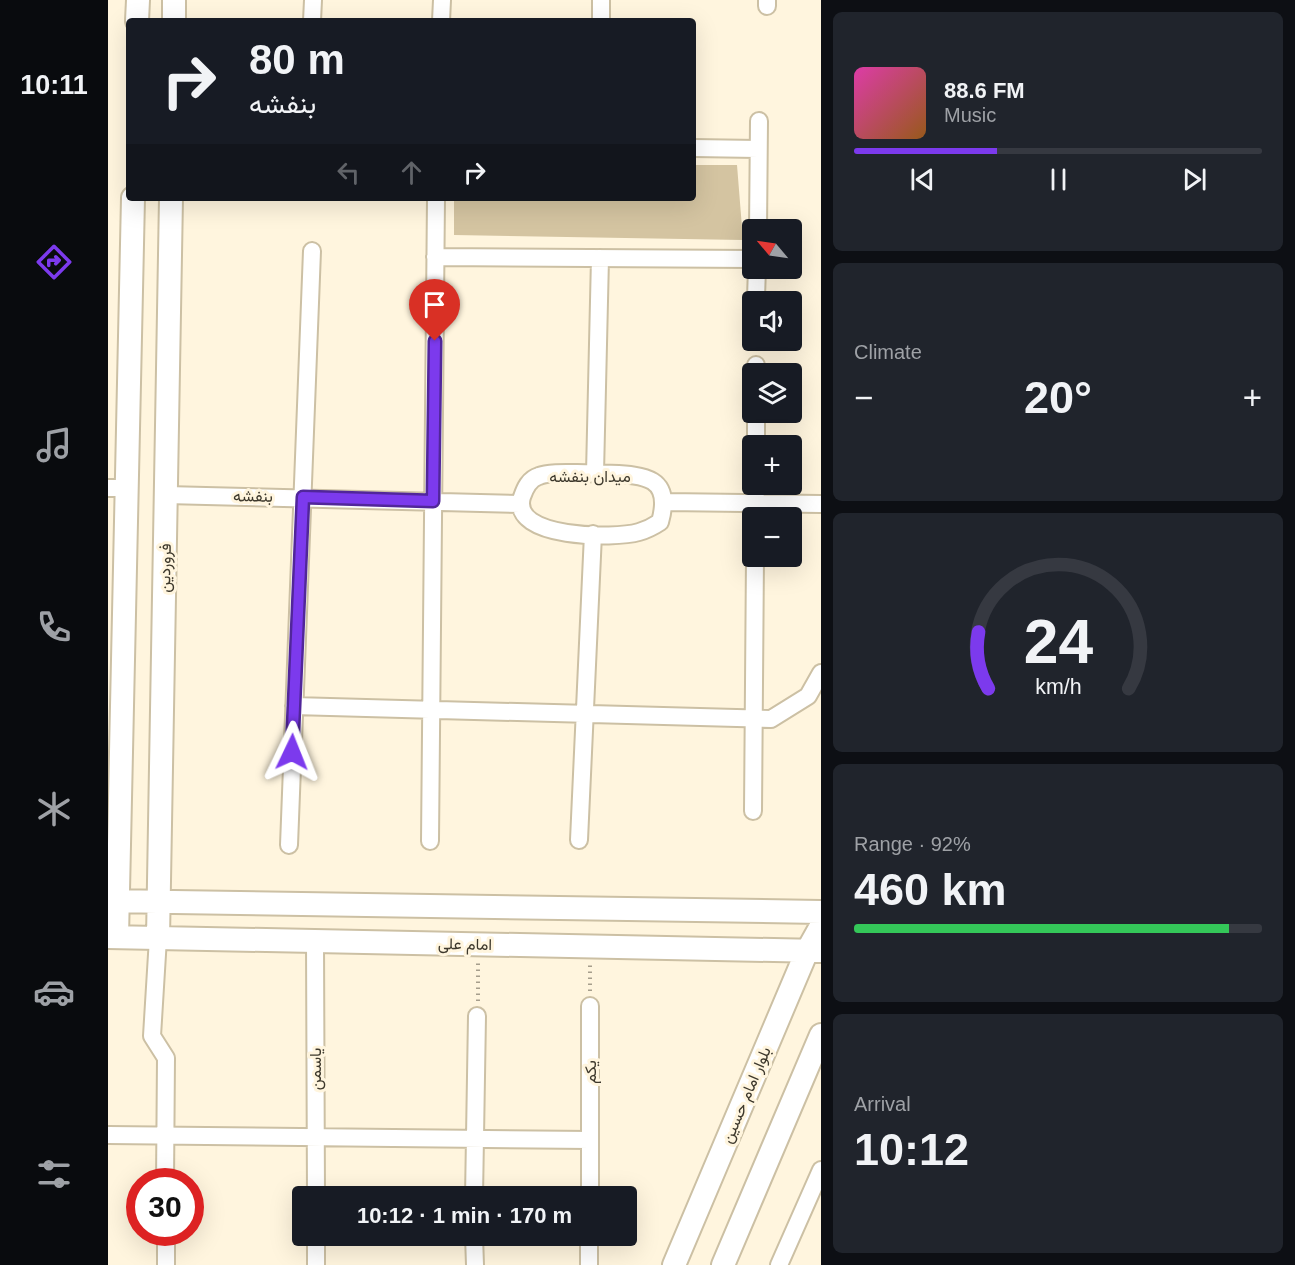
<!DOCTYPE html>
<html lang="en">
<head>
<meta charset="utf-8">
<style>
	body { margin:0; font-family:Arial,Vazirmatn,sans-serif; background:#20242c; color:#f1f3f6; height:100vh; display:flex; flex-direction:column; font-size:22px; white-space:nowrap }
	* { box-sizing:border-box; margin:0 }
	p { font-size:20px; color:#9ea1a6 }
	.icon { flex:none; width:33px; height:33px; fill:none; stroke:currentColor; stroke-width:2; stroke-linecap:round; stroke-linejoin:round }
	.map { position:relative; flex:1; overflow:hidden }
	.panel { display:flex; flex-direction:column; gap:12px; padding:12px; background:#0d0f14; width:474px }
	.panel>* { flex:none }
	.banner { position:absolute; left:18px; top:18px; width:570px; height:183px; border-radius:6px; box-shadow:0 6px 24px #0002; background:#171b24; color:#f1f3f6; overflow:hidden }
	.needle { width:39px; rotate:299deg }
	.fabs { position:absolute; left:634px; top:219px; display:grid; gap:12px }
	.fabs a { display:grid; place-items:center; width:60px; height:60px; border-radius:6px; background:#171b24; box-shadow:0 6px 24px #0002; font-size:30px }
	.speed { position:absolute; left:18px; top:1168px; display:flex; gap:12px; font-size:30px; font-weight:700; text-align:center }
	.speed>* { display:grid; place-content:center; width:78px; height:78px; border-radius:50%; background:#171b24; box-shadow:0 6px 24px #0002; line-height:1 }
	.speed .limit { border:9px solid #d22; background:#fff; color:#111 }
	.pin { position:absolute; display:grid; place-items:center; width:51px; height:51px; color:#fff; margin:-62px -26px; border-radius:50% 50% 50% 0; rotate:-45deg; box-shadow:0 0 6px #0007 }
	.pin .icon { rotate:45deg }
	.me { position:absolute; width:66px; margin:-33px; rotate:2deg; stroke-linejoin:round; filter:drop-shadow(0 0 4px #0008) }
	.turn { display:flex; align-items:center; gap:21px; height:126px; padding:0 24px; font-size:27px }
	.turn .icon { width:78px; height:78px; stroke-width:2.5 }
	.turn b { display:block; font-size:42px; line-height:51px }
	.lanes { display:flex; align-items:center; height:57px; padding:0 24px; background:#0003; justify-content:center; gap:30px; direction:ltr }
	.lanes .off { opacity:.35 }
	.big { font-size:45px; font-weight:700; line-height:1.1 }
	.panel .card { flex:1; display:flex; flex-direction:column; justify-content:center; gap:9px; min-width:0; padding:0 21px; border-radius:9px; background:#20242c }
	.panel .dial { align-items:center; gap:0 }
	.dial svg { height:156px; overflow:visible; fill:none; stroke:#363941; stroke-width:7; stroke-linecap:round; text-anchor:middle }
	.dial text { fill:#f1f3f6; stroke:none }
	.song { display:flex; align-items:center; gap:18px }
	.cover { width:72px; height:72px; border-radius:9px; background:linear-gradient(135deg,hsl(320 70% 55%),hsl(30 70% 35%)) }
	.played { height:6px; border-radius:3px; background:linear-gradient(90deg,#7c3aed 35%,#363941 35%) }
	.keys { display:flex; justify-content:space-around; direction:ltr }
	.heat { display:flex; justify-content:space-between; align-items:center; font-size:33px; direction:ltr }
	.charge { height:9px; border-radius:4px; background:linear-gradient(90deg,#34c759 92%,#363941 0) }
	.trip { position:absolute; left:184px; top:1186px; width:345px; height:60px; border-radius:6px; background:#171b24; box-shadow:0 6px 24px #0002; font-weight:700; line-height:60px; text-align:center }
	main { display:flex; flex:1; min-height:0 }
	.menu { display:flex; flex-direction:column; width:108px; justify-content:space-around; align-items:center; background:#090b0e; color:#9ea1a6 }
	.menu .icon { width:42px; height:42px }
	.menu .current { color:#7c3aed }
	.menu b { font-size:27px; color:#f1f3f6 }
	.map>svg:first-child { display:block }
</style>
</head>
<body>
<main>
<nav class="menu">
<b>10:11</b>
<svg class="icon current" aria-label="directions" viewBox="0 0 24 24"><path d="M12 3l9 9-9 9-9-9zM9 14v-3h6M13 9l2 2-2 2"/></svg>
<svg class="icon" aria-label="music" viewBox="0 0 24 24"><path d="M9 18V5l10-2v13"/><circle cx="6" cy="18" r="3"/><circle cx="16" cy="16" r="3"/></svg>
<svg class="icon" aria-label="phone" viewBox="0 0 24 24"><path d="M5 4h4l2 5-3 2q2 4 5 5l2-3 5 2v4C11 20 4 13 5 4z"/></svg>
<svg class="icon" aria-label="climate" viewBox="0 0 24 24"><path d="M12 3v18M4 7l16 10M4 17L20 7"/></svg>
<svg class="icon" aria-label="car" viewBox="0 0 24 24"><path d="M5 17H2v-5l4-1 3-4h7l3 4 3 1v5h-3M9 17h6M6 11h13"/><circle cx="7" cy="17" r="2"/><circle cx="17" cy="17" r="2"/></svg>
<svg class="icon" aria-label="filters" viewBox="0 0 24 24"><path d="M4 7h16M4 17h16"/><circle cx="9" cy="7" r="2"/><circle cx="15" cy="17" r="2"/></svg>
</nav>
<div class="map">
<svg width="713" height="1265" viewBox="0 0 713 1265">
	<rect width="100%" height="100%" fill="#fff5de"/>
	<!-- green -->
	<path fill="#d4c4a1" d="M585 165H629L635 240 346 235V198H585Z"/>
	<g fill="none" stroke-linecap="round" stroke-linejoin="round">
		<!-- street casing -->
		<g stroke="#ccc0a4" stroke-width="20">
			<path id="street" d="M659 6V0
				M204 21 205 0
				M333 21 334 0
				M493 21V0
				M585 148 650 149
				M650 230 651 121
				M327 257 645 259
				M648 297 649 268
				M648 374V365
				M648 446V412
				M487 473C525 476 567 469 552 522 546 526 538 530 531 532 507 539 401 539 414 497 417 488 421 479 431 476 443 471 472 474 487 473Z
				M487 473 492 258
				M0 488H19
				M58 495 412 504
				M558 502 713 504
				M647 518 648 484
				M186 706 663 719 700 696 713 673
				M645 811 647 556
				M471 840 485 534
				M322 841 328 198
				M181 845 204 251
				M50 938 44 1036 58 1058 57 1182
				M207 941 208 1197
				M0 1135 482 1140
				M366 1197 369 1016
				M482 1197V1006
				M58 1233V1265
				M208 1236V1265
				M366 1236 367 1265
				M481 1265V1236
				M671 1265 713 1170"/>
		</g>
		<!-- secondary casing -->
		<g stroke="#ccc0a4" stroke-width="26">
			<path id="secondary" d="M29 21 30 0
				M66 21V0
				M0 901 713 912
				M0 937 713 951
				M9 937 25 198
				M50 938 63 198
				M566 1265 699 951 713 926
				M615 1265 713 1035"/>
		</g>
		<!-- path -->
		<path stroke="#a69e8c" stroke-width="4" stroke-dasharray="1.5 4.5" stroke-linecap="butt" d="M482 991V965
			M370 1001V963"/>
		<!-- street -->
		<use href="#street" stroke="#fff" stroke-width="16"/>
		<!-- secondary -->
		<use href="#secondary" stroke="#fff" stroke-width="22"/>
	</g>
	<g fill="none" stroke-linecap="round" stroke-linejoin="round">
		<!-- route casing -->
		<g stroke="#51269a" stroke-width="15">
			<path id="route" d="M184 752 195 497 325 501 327 341"/>
		</g>
		<!-- route -->
		<use href="#route" stroke="#7c3aed" stroke-width="10"/>
	</g>
	<g text-anchor="middle" dominant-baseline="central" stroke-width="6" stroke-linejoin="round" paint-order="stroke">
		<!-- street labels -->
		<g font-size="16" fill="#3d382c" stroke="#fff5de">
			<text x="482" y="476">میدان بنفشه</text>
			<text transform="translate(145 496) rotate(1)">بنفشه</text>
			<text transform="translate(57 568) rotate(-89)">فروردین</text>
			<text transform="translate(357 944) rotate(1)">امام علی</text>
			<text transform="translate(207 1069) rotate(-90)">یاسمن</text>
			<text transform="translate(482 1072) rotate(-90)">یکم</text>
			<text transform="translate(638 1095) rotate(-67)">بلوار امام حسین</text>
		</g>
	</g>
</svg>
<div class="fabs">
<a><svg class="needle" viewBox="-14 -14 28 28"><path d="M0-13l5 13h-10z" fill="#e53935"/><path d="M0 13l5-13h-10z" fill="#9ea1a6"/></svg></a>
<a><svg class="icon" aria-label="sound" viewBox="0 0 24 24"><path d="M4 9h4l5-4v14l-5-4H4zM17 9q2 3 0 6"/></svg></a>
<a><svg class="icon" aria-label="layers" viewBox="0 0 24 24"><path d="M12 4l9 5-9 5-9-5zM3 14l9 5 9-5"/></svg></a>
<a>+</a>
<a>−</a>
</div>
<div class="speed"><div class="limit">30</div></div>
<div class="pin" style="left:327px;top:341px;background:#d93025"><svg class="icon" aria-label="arrive" viewBox="0 0 24 24"><path d="M6 21V4h12l-3 4 3 4H6"/></svg></div>
<svg class="me" style="left:184px;top:752px" viewBox="-20 -20 40 40"><path d="M0-17L14 15 0 8-14 15z" fill="#7c3aed" stroke="#fff" stroke-width="4"/></svg>
<div class="trip">10:12 · 1 min · 170 m</div>
<div class="banner">
<div class="turn"><svg class="icon" aria-label="right" viewBox="0 0 24 24"><path d="M7 20v-9h11M14 6l5 5-5 5"/></svg><div><b>80 m</b>بنفشه</div></div>
<div class="lanes"><svg class="icon off" aria-label="left" viewBox="0 0 24 24"><path d="M17 20v-9H6M10 6l-5 5 5 5"/></svg><svg class="icon off" aria-label="ahead" viewBox="0 0 24 24"><path d="M12 20V5M6 11l6-6 6 6"/></svg><svg class="icon" aria-label="right" viewBox="0 0 24 24"><path d="M7 20v-9h11M14 6l5 5-5 5"/></svg></div>
</div>
</div>
<section class="panel">
<div class="card">
<div class="song"><i class="cover"></i><div><b>88.6 FM</b><p>Music</p></div></div>
<div class="played"></div>
<div class="keys"><svg class="icon" aria-label="previous" viewBox="0 0 24 24"><path d="M18 5L8 12l10 7zM5 5v14"/></svg><svg class="icon" aria-label="pause" viewBox="0 0 24 24"><path d="M8 5v14M16 5v14"/></svg><svg class="icon" aria-label="next" viewBox="0 0 24 24"><path d="M6 5l10 7-10 7zM19 5v14"/></svg></div>
</div>
<div class="card"><p>Climate</p>
<div class="heat"><a>−</a><b class="big">20°</b><a>+</a></div>
</div>
<div class="card dial"><svg viewBox="0 0 100 80">
<path d="M14 69A42 42 0 1 1 86 69"/>
<path d="M14 69A42 42 0 0 1 9 40" stroke="#7c3aed"/>
<text x="50" y="56" font-size="32" font-weight="700">24</text>
<text x="50" y="72" font-size="11">km/h</text>
</svg></div>
<div class="card"><p>Range · 92%</p><b class="big">460 km</b><div class="charge"></div></div>
<div class="card"><p>Arrival</p><b class="big">10:12</b></div>
</section>
</main>
</body>
</html>
